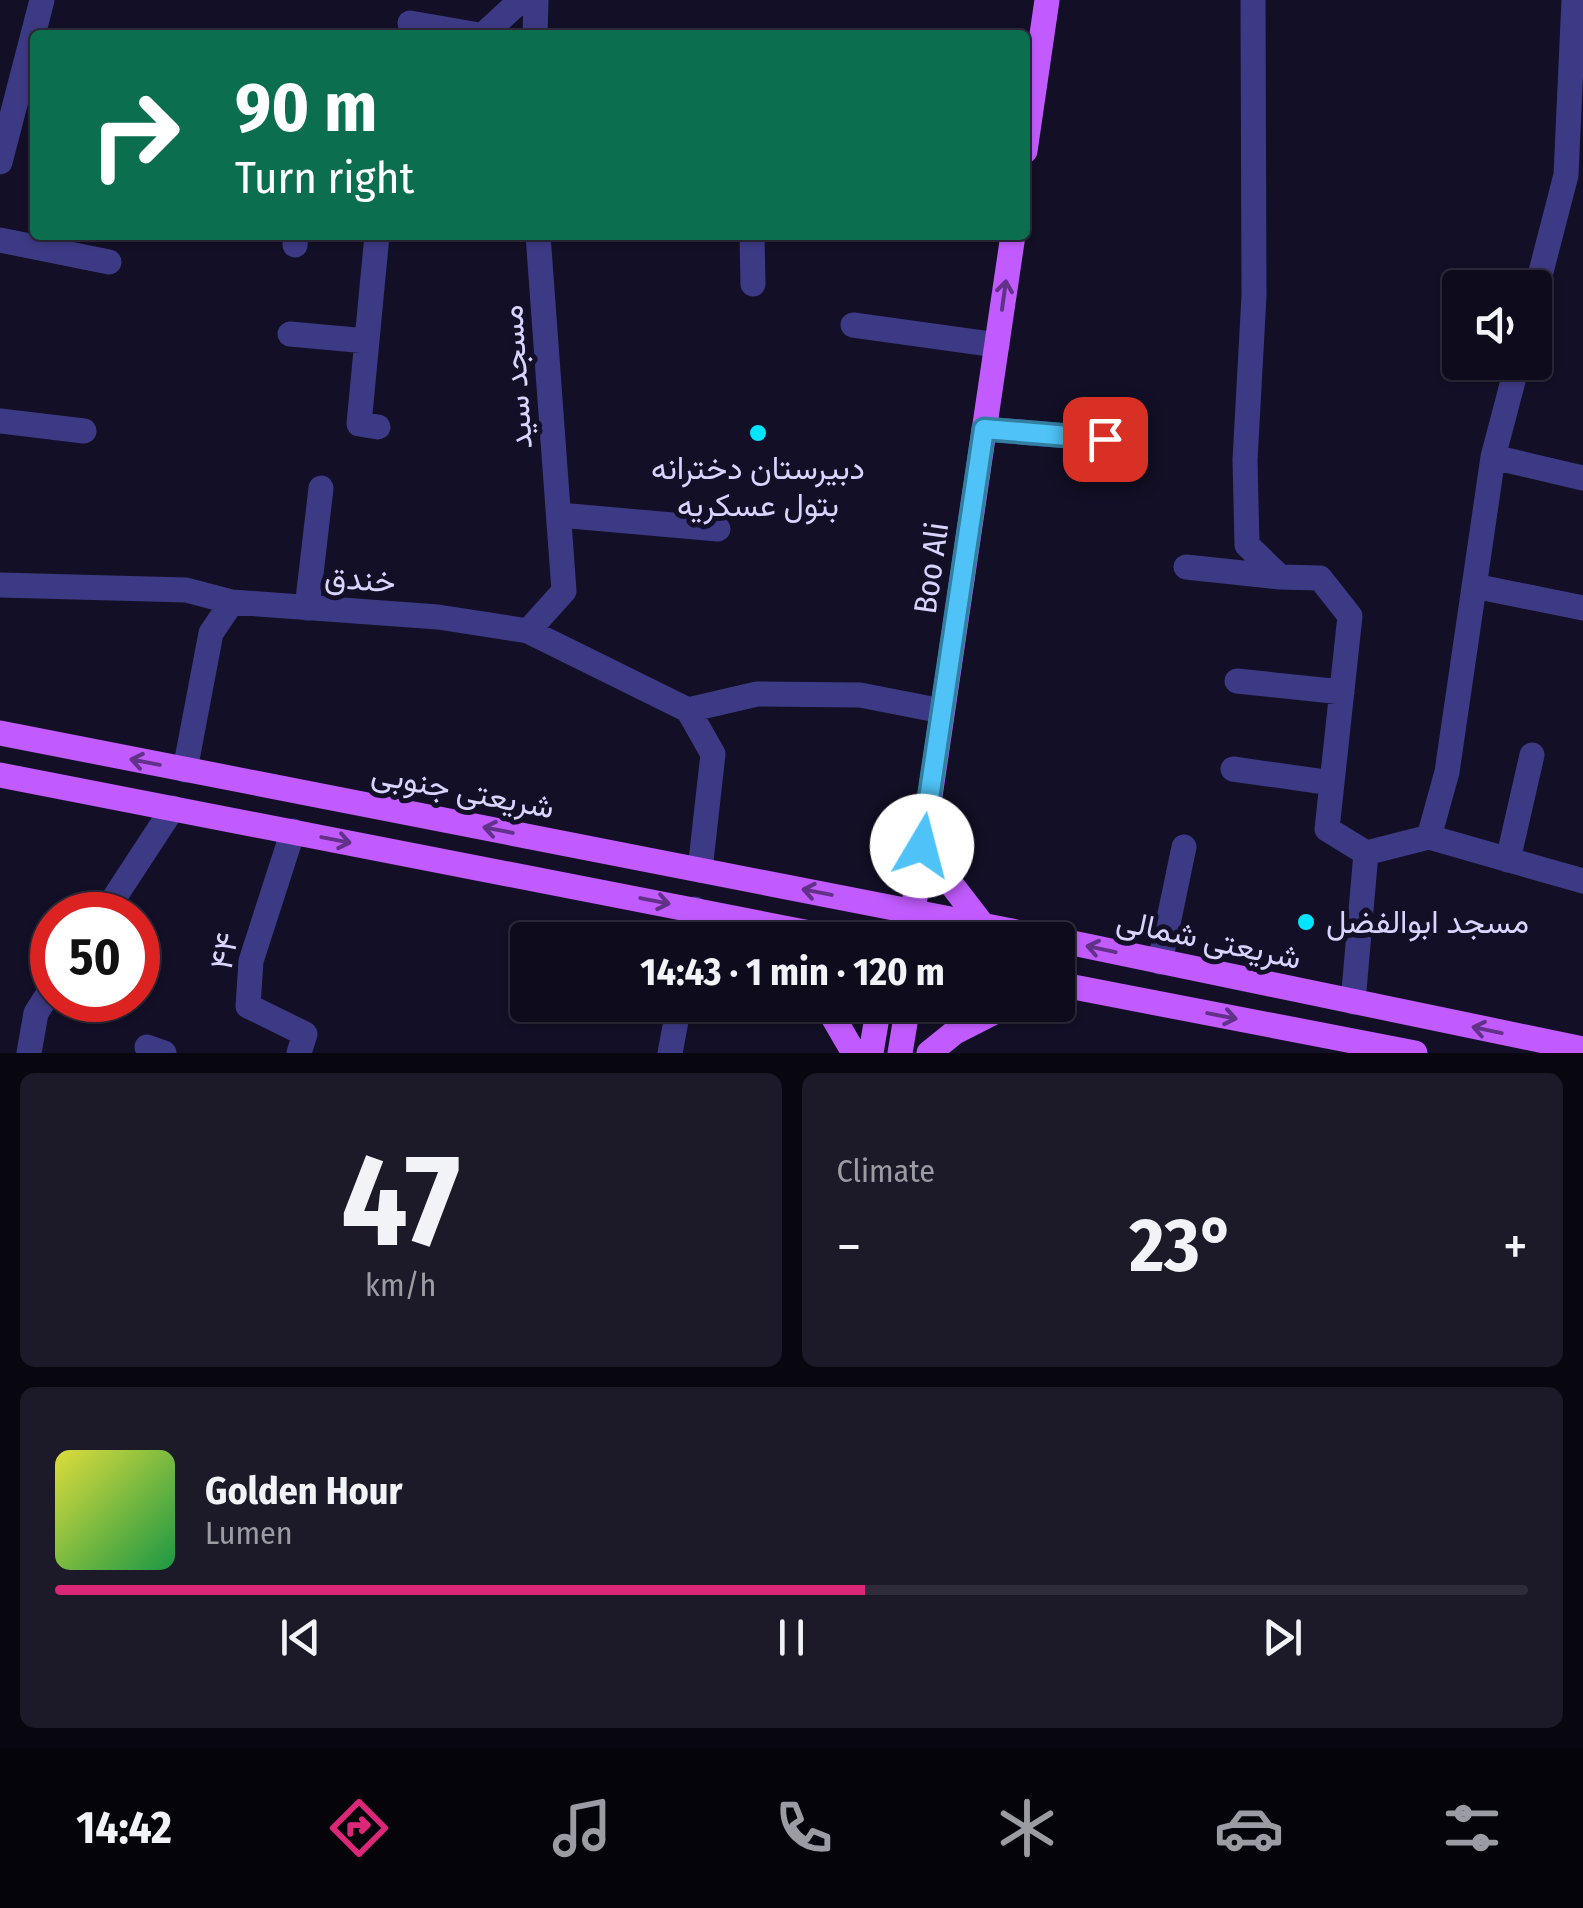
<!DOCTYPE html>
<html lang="en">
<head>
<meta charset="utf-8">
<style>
	body { margin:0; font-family:"Fira Sans Condensed",Vazirmatn,sans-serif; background:#1c1929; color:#f1f3f6; height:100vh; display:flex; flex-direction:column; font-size:38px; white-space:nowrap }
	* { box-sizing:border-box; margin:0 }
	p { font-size:32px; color:#9b9ba3 }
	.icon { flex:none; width:55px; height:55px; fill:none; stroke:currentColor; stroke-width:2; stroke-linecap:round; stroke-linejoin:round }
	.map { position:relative; height:1053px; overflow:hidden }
	.drawer { display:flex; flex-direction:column; gap:20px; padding:20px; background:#08060f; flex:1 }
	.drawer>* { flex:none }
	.banner { position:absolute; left:30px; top:30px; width:1000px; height:210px; border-radius:10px; box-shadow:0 2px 8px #0004,0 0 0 2px #2e2b3b; background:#0b6e4f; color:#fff; overflow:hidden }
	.buttons { position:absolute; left:1442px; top:270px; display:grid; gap:20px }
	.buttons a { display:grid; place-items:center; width:110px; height:110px; border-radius:10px; background:#0e0b1c; box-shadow:0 2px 8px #0004,0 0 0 2px #2e2b3b; font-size:50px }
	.speed { position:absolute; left:30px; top:892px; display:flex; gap:20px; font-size:50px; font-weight:700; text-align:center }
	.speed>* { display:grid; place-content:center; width:130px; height:130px; border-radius:50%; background:#0e0b1c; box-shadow:0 2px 8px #0004,0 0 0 2px #2e2b3b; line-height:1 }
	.speed .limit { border:15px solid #d22; background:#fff; color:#111 }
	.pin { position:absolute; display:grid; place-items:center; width:85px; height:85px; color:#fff; margin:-42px; border-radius:20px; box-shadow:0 5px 15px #0006 }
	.me { position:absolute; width:110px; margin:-55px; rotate:8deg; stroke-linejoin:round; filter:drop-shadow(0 0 8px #0008) }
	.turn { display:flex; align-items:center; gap:35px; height:210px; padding:0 40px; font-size:45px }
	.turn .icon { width:130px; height:130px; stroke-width:2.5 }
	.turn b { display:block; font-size:70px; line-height:85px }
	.big { font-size:75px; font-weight:700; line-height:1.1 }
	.drawer .tile { flex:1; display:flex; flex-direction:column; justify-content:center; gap:15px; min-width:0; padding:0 35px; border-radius:15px; background:#1c1929 }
	.drawer .dial { align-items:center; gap:0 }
	.dial b { font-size:130px; line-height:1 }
	.song { display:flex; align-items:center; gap:30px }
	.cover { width:120px; height:120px; border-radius:15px; background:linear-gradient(135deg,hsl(60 70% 55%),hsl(140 70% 35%)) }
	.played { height:10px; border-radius:5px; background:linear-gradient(90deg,#db2777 55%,#2e2b3b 55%) }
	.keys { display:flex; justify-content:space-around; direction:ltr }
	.heat { display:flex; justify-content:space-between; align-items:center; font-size:55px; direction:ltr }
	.drawer .tiles { flex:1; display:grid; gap:20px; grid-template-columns:1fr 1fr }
	.tile:last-child { grid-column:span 2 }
	.trip { position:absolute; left:510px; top:922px; width:565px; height:100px; border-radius:10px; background:#0e0b1c; box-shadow:0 2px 8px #0004,0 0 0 2px #2e2b3b; font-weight:700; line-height:100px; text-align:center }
	.tab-bar { display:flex; height:160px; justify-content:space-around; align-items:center; background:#06040b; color:#9b9ba3 }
	.tab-bar .icon { width:70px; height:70px }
	.tab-bar .selected { color:#db2777 }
	.tab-bar b { font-size:45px; color:#f1f3f6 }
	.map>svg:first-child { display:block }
</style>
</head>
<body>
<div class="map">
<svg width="1583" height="1053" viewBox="0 0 1583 1053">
	<rect width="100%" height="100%" fill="#130f26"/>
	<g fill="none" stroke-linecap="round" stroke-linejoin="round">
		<!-- minor -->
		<path stroke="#3d3a85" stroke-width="25" d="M1253 0 1254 296 1245 460 1247 545 1280 577 1320 578 1350 616 1327 829 1366 853
			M410 23 479 35
			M483 35 521 0
			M535 35 536 0
			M0 162 42 0
			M377 235 359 424 378 427
			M752 235 753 284
			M0 240 109 262
			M295 245 296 235
			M1535 295 1566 175 1574 0
			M853 325 997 345
			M290 334 367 341
			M0 421 84 431
			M984 429 1105 439
			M1493 457 1583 478
			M559 515 718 529
			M1186 567 1280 577
			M0 585 186 590 232 602
			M1474 586 1583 608
			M307 608 321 488
			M528 631 688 710 713 754 700 870
			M1237 681 1342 692
			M688 710 757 694 860 695 942 711
			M1233 769 1332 783
			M185 770 211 633 232 602 438 617 528 631 564 591 538 235
			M293 831 251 961 248 1006 305 1034 299 1053
			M1429 837 1583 881
			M1508 860 1532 755
			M103 915 173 808
			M690 940 695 909
			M1160 962 1184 847
			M1353 1002 1366 853 1429 837 1447 772 1493 457 1518 362
			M147 1047 164 1053
			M29 1053 36 1013 52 988
			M670 1053 679 1005"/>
		<!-- major -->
		<path stroke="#c25bff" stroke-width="25" d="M1025 151 1047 0
			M0 733 1057 940
			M0 775 846 940
			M922 846 982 924
			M903 940 913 911 1013 235
			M1058 940 1583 1049
			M1058 984 1415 1053
			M826 1005 854 1053
			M871 1053 879 1005
			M900 1053 908 1005
			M929 1053 955 1032 1008 1005"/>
	</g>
	<!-- one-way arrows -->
	<defs><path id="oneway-shaft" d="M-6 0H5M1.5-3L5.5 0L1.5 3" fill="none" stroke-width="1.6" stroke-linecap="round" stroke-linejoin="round" transform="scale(2.5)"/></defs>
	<g stroke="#623188">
		<use href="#oneway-shaft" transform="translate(1004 295) rotate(-82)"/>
		<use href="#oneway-shaft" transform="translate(145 762) rotate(-169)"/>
		<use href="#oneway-shaft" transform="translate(498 830) rotate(-169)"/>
		<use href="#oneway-shaft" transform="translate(336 840) rotate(11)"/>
		<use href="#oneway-shaft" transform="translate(817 892) rotate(-169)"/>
		<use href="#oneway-shaft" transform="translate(655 901) rotate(11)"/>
		<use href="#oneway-shaft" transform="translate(1101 949) rotate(-168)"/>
		<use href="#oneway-shaft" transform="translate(1222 1016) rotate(11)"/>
		<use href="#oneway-shaft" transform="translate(1487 1030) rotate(-168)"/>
	</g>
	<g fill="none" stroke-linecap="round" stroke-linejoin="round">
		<!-- route casing -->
		<g stroke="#337fa1" stroke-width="25">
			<path id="route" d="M922 846 984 429 1105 439"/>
		</g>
		<!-- route -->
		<use href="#route" stroke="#4fc3f7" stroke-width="18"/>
	</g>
	<!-- markers -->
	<g fill="#00e5ff" stroke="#130f26" stroke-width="4">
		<circle cx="758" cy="433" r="10"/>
		<circle cx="1306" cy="922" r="10"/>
	</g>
	<g text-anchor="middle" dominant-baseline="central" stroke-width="10" stroke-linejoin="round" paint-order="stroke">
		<!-- street labels -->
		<g font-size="32" fill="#d9d4ff" stroke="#130f26">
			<text transform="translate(516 377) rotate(-94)">مسجد سید</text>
			<text transform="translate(931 568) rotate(-82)">Boo Ali</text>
			<text transform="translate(360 579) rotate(4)">خندق</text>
			<text transform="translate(463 790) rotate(11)">شریعتی جنوبی</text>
			<text transform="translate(1209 939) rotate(12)">شریعتی شمالی</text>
			<text transform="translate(224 951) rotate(-78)">۴۴</text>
		</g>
		<!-- poi labels -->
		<g font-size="32" fill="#d9d4ff" stroke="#130f26">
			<text x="758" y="468">دبیرستان دخترانه<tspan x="758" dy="37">بتول عسکریه</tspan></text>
			<text x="1326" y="922" text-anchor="start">مسجد ابوالفضل</text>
		</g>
	</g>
</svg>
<div class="buttons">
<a><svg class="icon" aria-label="sound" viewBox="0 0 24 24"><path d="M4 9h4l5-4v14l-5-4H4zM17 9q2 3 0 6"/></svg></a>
</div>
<div class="speed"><div class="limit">50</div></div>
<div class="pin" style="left:1105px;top:439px;background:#d93025"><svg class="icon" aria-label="arrive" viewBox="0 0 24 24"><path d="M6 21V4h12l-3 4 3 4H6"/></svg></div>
<svg class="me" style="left:922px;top:846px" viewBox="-20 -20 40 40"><circle r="19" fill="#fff"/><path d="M0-13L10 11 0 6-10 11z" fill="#4fc3f7"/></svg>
<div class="trip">14:43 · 1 min · 120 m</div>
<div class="banner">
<div class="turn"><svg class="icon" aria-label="right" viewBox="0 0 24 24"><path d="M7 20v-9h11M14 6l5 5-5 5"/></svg><div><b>90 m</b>Turn right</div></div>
</div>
</div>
<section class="drawer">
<div class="tiles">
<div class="tile dial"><b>47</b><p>km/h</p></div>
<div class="tile"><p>Climate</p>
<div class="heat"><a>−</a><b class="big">23°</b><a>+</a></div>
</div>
<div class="tile">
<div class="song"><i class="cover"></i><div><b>Golden Hour</b><p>Lumen</p></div></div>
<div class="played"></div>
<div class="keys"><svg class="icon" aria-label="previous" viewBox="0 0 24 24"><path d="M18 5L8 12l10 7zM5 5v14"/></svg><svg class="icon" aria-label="pause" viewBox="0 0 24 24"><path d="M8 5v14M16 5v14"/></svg><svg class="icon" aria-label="next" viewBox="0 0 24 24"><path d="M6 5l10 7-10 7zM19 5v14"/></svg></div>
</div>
</div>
</section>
<nav class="tab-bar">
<b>14:42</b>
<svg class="icon selected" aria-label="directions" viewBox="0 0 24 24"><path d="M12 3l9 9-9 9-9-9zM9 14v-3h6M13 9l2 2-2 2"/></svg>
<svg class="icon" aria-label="music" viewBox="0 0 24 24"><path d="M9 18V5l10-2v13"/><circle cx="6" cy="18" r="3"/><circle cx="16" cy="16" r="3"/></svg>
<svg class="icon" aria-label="phone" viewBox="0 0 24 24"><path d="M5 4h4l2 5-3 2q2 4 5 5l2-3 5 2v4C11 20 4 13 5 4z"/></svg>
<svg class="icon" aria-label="climate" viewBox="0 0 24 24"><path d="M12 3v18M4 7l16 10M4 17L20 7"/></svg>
<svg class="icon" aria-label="car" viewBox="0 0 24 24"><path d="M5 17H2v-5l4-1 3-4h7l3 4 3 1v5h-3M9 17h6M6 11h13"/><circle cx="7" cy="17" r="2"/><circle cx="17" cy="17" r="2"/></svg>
<svg class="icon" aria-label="filters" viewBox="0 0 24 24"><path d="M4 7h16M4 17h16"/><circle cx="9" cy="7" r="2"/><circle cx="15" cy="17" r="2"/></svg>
</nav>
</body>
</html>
